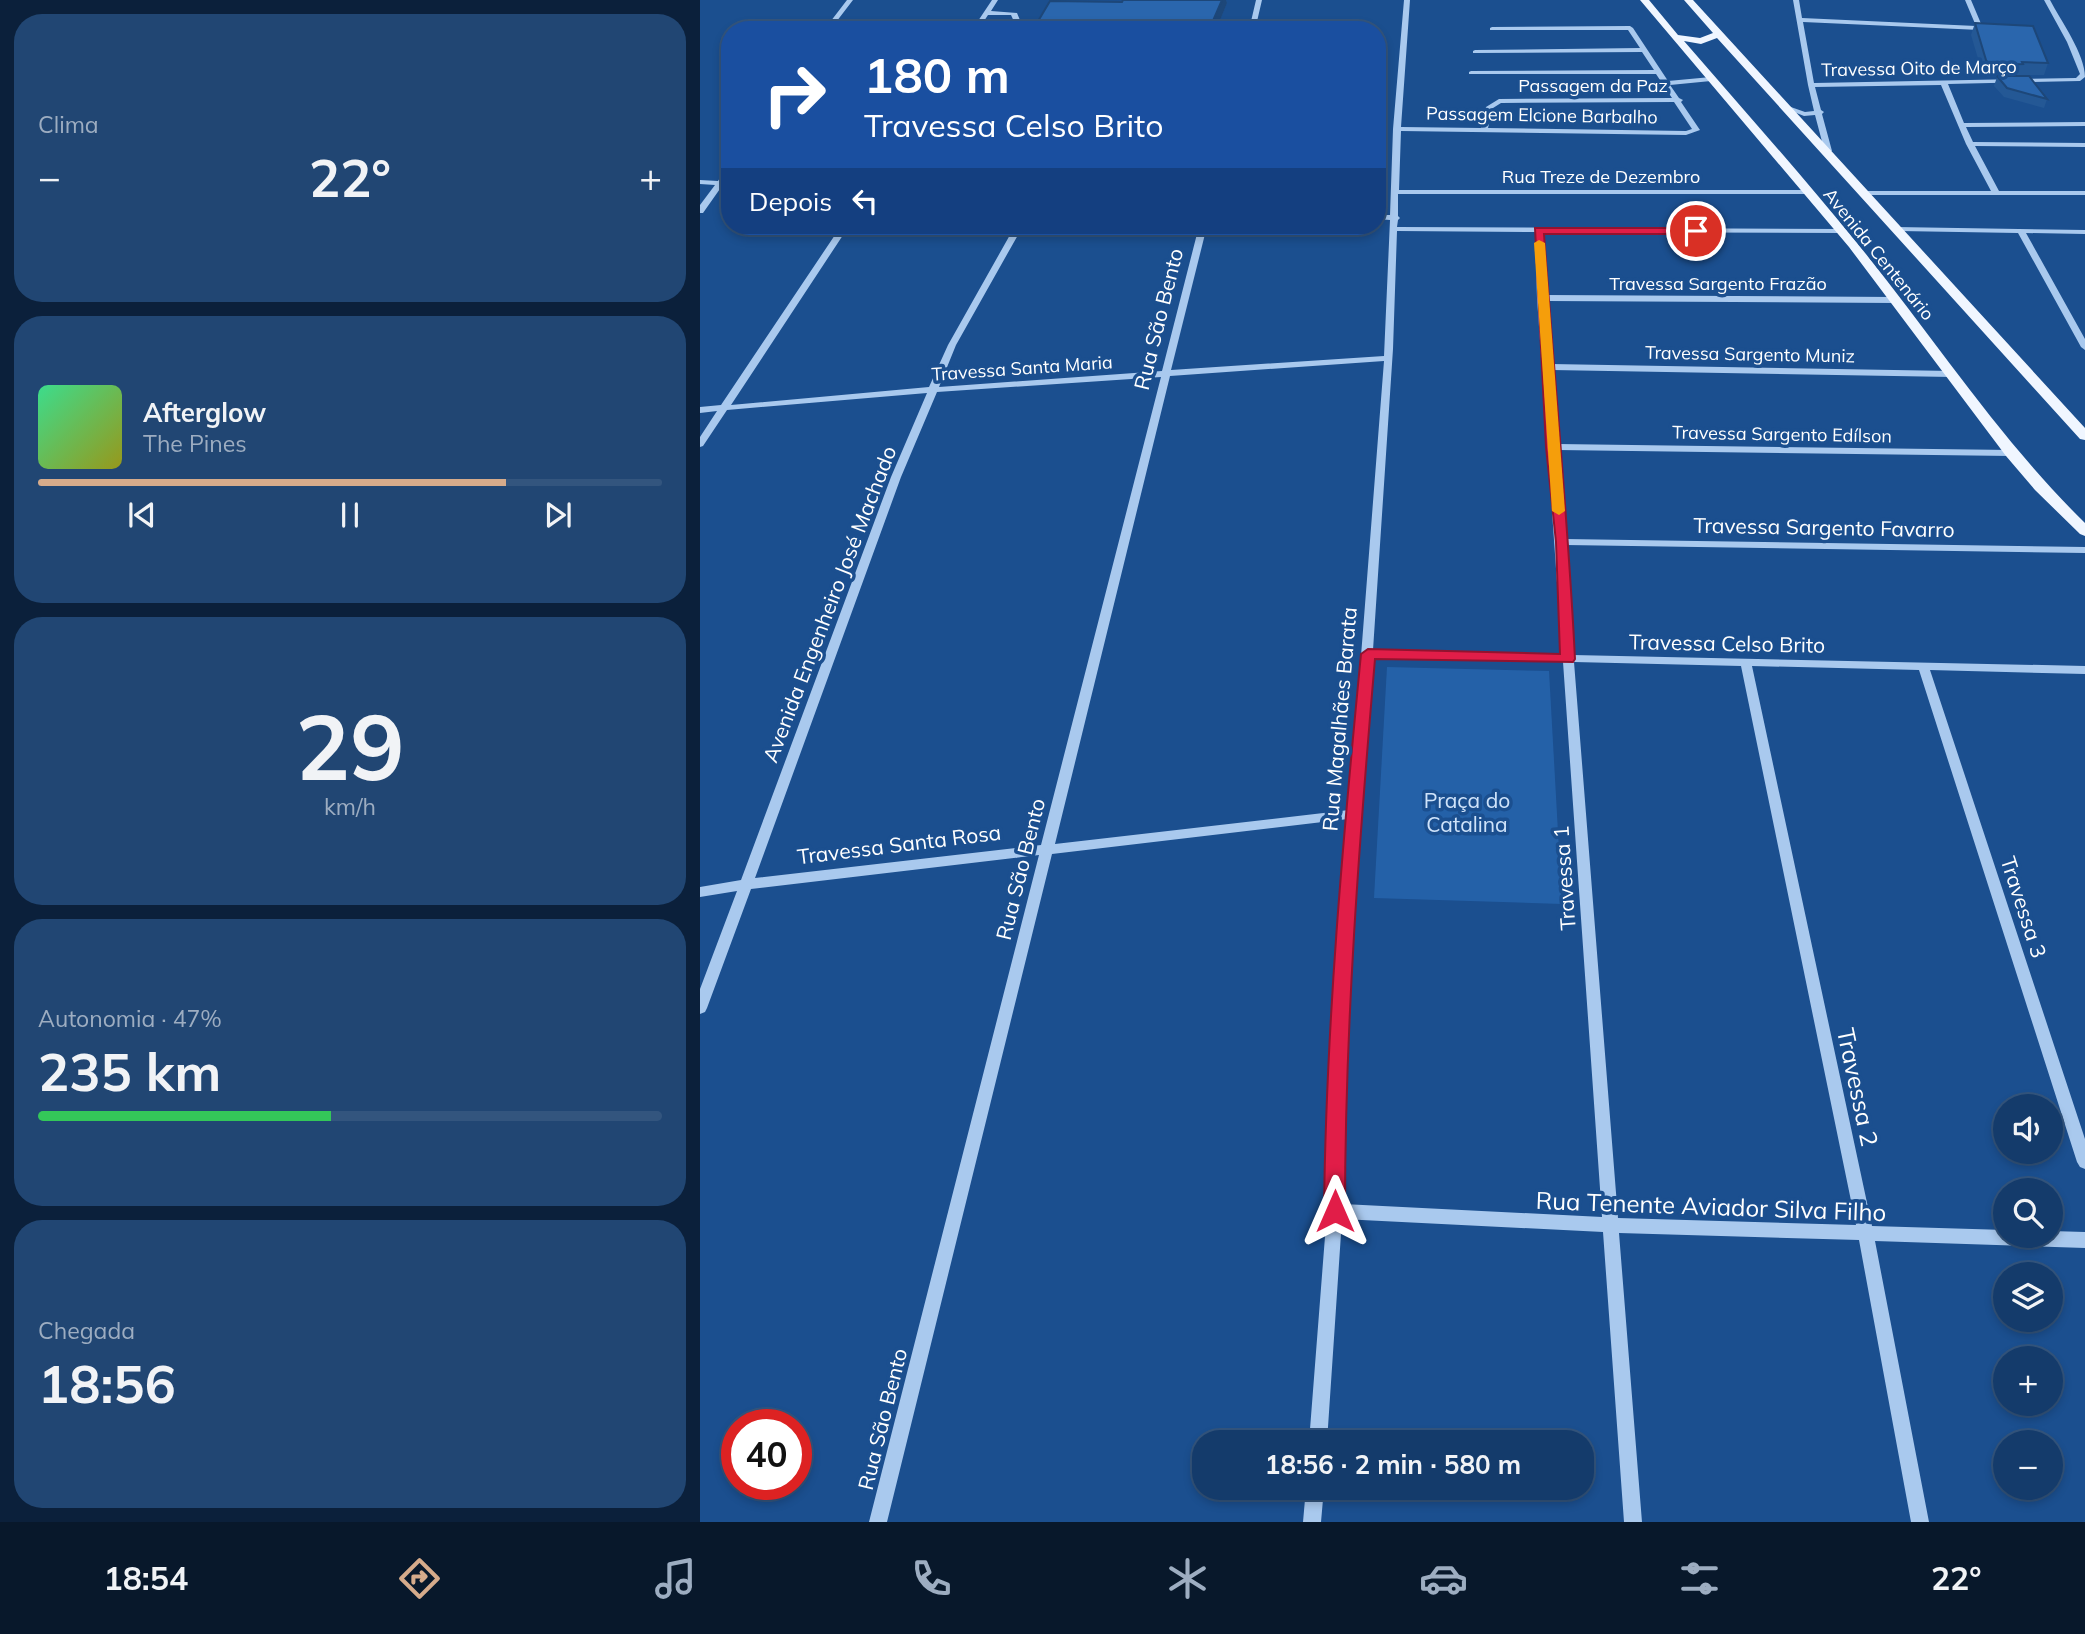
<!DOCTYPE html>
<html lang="pt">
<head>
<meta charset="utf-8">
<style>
	body { margin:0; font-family:Mulish,sans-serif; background:#214673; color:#f1f3f6; height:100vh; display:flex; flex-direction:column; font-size:26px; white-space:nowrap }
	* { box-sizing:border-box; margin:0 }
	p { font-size:23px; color:#9dadc1 }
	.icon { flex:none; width:38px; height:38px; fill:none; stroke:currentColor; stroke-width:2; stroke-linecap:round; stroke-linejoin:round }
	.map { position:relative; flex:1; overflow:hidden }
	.details { display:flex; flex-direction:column; gap:14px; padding:14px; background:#0b203b; width:700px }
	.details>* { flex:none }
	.hud { position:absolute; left:21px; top:21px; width:665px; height:214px; border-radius:28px; box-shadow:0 4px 10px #0003,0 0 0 2px #33557e; background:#1a4fa0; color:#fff; overflow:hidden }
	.fabs { position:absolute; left:1293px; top:1094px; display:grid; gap:14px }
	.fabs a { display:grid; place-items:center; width:70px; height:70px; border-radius:50%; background:#143b6b; box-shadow:0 4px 10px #0003,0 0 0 2px #33557e; font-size:35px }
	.speed { position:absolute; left:21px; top:1409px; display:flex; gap:14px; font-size:35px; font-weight:700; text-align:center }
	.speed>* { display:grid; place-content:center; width:91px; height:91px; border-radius:50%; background:#143b6b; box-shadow:0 4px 10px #0003,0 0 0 2px #33557e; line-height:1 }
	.speed .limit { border:10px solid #d22; background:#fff; color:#111 }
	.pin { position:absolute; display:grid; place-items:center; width:60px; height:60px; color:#fff; margin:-30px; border:4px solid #fff; border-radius:50%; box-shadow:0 2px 7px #0007 }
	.me { position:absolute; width:77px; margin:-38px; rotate:0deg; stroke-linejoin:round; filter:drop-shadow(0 0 5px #0008) }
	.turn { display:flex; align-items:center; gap:24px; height:147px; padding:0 28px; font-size:32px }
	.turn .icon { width:91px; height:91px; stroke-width:2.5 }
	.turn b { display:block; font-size:49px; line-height:60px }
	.then { display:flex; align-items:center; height:66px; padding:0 28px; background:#0003; gap:14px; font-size:26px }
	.big { font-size:52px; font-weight:700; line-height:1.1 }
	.details .card { flex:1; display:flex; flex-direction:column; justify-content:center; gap:10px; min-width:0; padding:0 24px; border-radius:28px; background:#214673 }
	.details .dial { align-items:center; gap:0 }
	.dial b { font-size:91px; line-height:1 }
	.song { display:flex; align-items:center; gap:21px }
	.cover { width:84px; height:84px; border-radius:10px; background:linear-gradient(135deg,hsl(150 70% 55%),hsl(60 70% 35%)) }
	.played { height:7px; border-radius:4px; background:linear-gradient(90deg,#d6ab8b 75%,#33557e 75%) }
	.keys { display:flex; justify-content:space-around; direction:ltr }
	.heat { display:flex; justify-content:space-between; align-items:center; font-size:38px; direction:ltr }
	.charge { height:10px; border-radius:5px; background:linear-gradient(90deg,#34c759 47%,#33557e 0) }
	.trip { position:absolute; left:492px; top:1430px; width:402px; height:70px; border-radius:28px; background:#143b6b; box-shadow:0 4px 10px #0003,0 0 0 2px #33557e; font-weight:700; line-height:70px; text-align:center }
	.dock { display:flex; height:112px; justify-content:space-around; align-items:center; background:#08182b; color:#9dadc1 }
	.dock .icon { width:49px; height:49px }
	.dock .active { color:#d6ab8b }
	.dock b { font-size:32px; color:#f1f3f6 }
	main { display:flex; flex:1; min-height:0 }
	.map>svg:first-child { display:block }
</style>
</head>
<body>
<main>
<section class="details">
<div class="card"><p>Clima</p>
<div class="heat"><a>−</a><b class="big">22°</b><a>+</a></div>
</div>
<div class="card">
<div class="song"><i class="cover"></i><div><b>Afterglow</b><p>The Pines</p></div></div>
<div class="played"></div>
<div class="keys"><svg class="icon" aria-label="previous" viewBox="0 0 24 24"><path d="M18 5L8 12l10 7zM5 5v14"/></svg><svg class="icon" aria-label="pause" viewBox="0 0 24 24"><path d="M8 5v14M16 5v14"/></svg><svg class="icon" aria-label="next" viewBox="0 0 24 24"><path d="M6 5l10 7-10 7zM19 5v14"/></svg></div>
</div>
<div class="card dial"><b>29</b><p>km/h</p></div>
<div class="card"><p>Autonomia · 47%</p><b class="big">235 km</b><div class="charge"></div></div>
<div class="card"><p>Chegada</p><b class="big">18:56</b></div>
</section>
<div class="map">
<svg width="1385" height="1522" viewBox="0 0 1385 1522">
	<rect width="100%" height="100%" fill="#1b4f8f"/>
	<!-- green -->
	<path fill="#2461a8" d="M687 667 849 671 862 904 674 898Z"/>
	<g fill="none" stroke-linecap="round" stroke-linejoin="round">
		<!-- minor -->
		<path fill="#a9c9ee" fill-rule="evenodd" d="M147 0H153L130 30H124Z
			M292 0H298L291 11 317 13 322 25 337 29 317 28 311 15H288L278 30H272Z
			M556 0H562L555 30H549Z
			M704 0H710L701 127 781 128 786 107 799 99 972 98 956 74H769V72L771 71 954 70 942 52 773 53V51L775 50 940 48 928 30H790V28L792 27 930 26 933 28 968 81 1011 77 1014 79 1011 81 970 85 979 98 983 100 981 102 1000 130 986 135 701 131 699 190H1107L1111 192 1107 194H698V216L700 218 698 220 697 227 1140 229 1144 231 1143 233 843 232 846 295 1195 297 1199 300 1195 303 847 301 851 364 1252 371 1257 374 1252 377 852 370 858 444 1311 450 1316 453 1311 456 858 450 865 539 1385 547V553L866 545 873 655 1385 666V674L1230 670 1385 1139V1169L1380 1167 1377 1162 1219 670 1052 666 1172 1226 1306 1230V1236H1351V1231L1385 1232V1248L1175 1241 1229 1522H1211L1159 1240 919 1233 942 1522H924L903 1232 642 1219 627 1442H609L627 1211 628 1085 648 819 352 854 187 1522H169L339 855 51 889 7 1008 5 1012 0 1014V989L37 891 0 897V887L41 880 191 477 227 393 27 410 3 446 0 447V437L17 411 0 413V407L21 405 141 226H149L31 405 229 387 248 345 315 226H323L256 345 239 387 462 371 499 226H507L471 370 684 356 690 220 677 219V215H690L693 129ZM974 102 992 129 986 131 788 128 793 108 801 103ZM697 231 835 232 837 298 862 654 673 650 693 349ZM684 361 649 810 355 844 470 376ZM461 377 341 845 55 878 201 477 237 392ZM672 658 863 662 902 1217 643 1204 642 1085ZM874 662 1041 666 1156 1225 918 1218Z
			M1093 0H1099L1102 18 1276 26 1265 0H1271L1282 26 1292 28 1280 30 1103 22 1114 83 1376 78 1380 74 1367 42 1344 0H1350C1361 21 1385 54 1385 77L1380 81 1248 84 1264 123 1385 122V126L1266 127 1273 142 1385 143V147L1275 146 1299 191H1385V195H1163L1162 193 1166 191H1291L1266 144 1241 85 1115 87 1121 110 1124 112 1122 114 1132 151 1125 153 1115 115 1104 116 1084 108 1088 106 1105 112 1114 111 1108 85Z
			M27 167H30V175L25 181 30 182V186H22L3 213H0V205L15 185 0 184V180L18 181Z
			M1196 227 1385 230V234L1326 233 1385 339V350L1381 347 1318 233 1199 231H1196Z
			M606 1488H624L621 1522H603Z"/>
		<!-- major -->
		<path fill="#f0f6ff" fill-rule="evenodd" d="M940 0H949L978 35 1000 38 1013 33 984 0H993L1385 428V440L1380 439 1017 38 1001 44 984 41C1042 108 1101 174 1157 243 1233 336 1298 438 1385 523V536L1380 534 1335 490 1306 456 1149 247Z"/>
	</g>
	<!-- wall -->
	<path fill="#245895" d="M423 0H526L527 3 516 30H334V28L422 2Z
		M1275 23 1348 63 1344 75H1320V76L1347 99 1344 108 1304 97 1294 86 1297 77H1287L1282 72 1271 35Z"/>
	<!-- shaded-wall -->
	<path fill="#1d4779" d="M522 0H526L527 3 516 30H509Z"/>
	<!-- building -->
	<path fill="#2a66ad" stroke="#1d4779" stroke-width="2" d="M423 0H522L509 30H383L334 28 350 1 422 2Z
		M1275 23 1333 26 1348 63 1322 62 1323 64 1290 65 1286 60Z
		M1297 76H1329L1347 99 1307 88Z"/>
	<!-- route -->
	<path fill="#e11d48" stroke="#92132f" stroke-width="2" d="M835 228H996L1001 231 996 234H844C854 376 868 517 875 659L873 662 675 659C659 843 645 1027 645 1211L642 1218 635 1221 627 1218 624 1211C626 1025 643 839 661 654L668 649 860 654 856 542 846 447Z"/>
	<!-- slow -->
	<path fill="#f59e0b" d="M839 240 845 243 865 511 859 515 852 511 834 243Z"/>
	<g text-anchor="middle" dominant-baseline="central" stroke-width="7" stroke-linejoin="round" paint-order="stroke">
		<!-- far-street labels -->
		<g font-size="18" fill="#fff" stroke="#1b4f8f">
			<text transform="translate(1219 68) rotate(-1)">Travessa Oito de Março</text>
			<text x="893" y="85">Passagem da Paz</text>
			<text transform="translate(842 115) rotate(1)">Passagem Elcione Barbalho</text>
			<text x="901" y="176">Rua Treze de Dezembro</text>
			<text transform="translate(1179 254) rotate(51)">Avenida Centenário</text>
			<text x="1018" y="283">Travessa Sargento Frazão</text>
			<text transform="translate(1050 354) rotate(1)">Travessa Sargento Muniz</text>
			<text transform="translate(322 368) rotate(-4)">Travessa Santa Maria</text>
			<text transform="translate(1082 434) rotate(1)">Travessa Sargento Edílson</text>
		</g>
		<!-- street labels -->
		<g font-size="21" fill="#fff" stroke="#1b4f8f">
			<text transform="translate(458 319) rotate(-76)">Rua São Bento</text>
			<text transform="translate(1124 527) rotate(1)">Travessa Sargento Favarro</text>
			<text transform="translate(129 604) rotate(-69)">Avenida Engenheiro José Machado</text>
			<text transform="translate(1027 643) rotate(1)">Travessa Celso Brito</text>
			<text transform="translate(639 719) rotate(-85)">Rua Magalhães Barata</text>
			<text transform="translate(199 844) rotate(-7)">Travessa Santa Rosa</text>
			<text transform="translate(320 869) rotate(-76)">Rua São Bento</text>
			<text transform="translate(864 878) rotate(-94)">Travessa 1</text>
			<text transform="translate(1324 907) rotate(72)">Travessa 3</text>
			<text transform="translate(182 1419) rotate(-76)">Rua São Bento</text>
		</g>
		<!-- park labels -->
		<g font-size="21" fill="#cfe3fa" stroke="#1b4f8f">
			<text x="767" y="800">Praça do<tspan x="767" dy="24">Catalina</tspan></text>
		</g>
		<!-- near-street labels -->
		<g font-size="24" fill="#fff" stroke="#1b4f8f">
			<text transform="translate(1158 1087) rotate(78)">Travessa 2</text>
			<text transform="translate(1011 1206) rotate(2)">Rua Tenente Aviador Silva Filho</text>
		</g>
	</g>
</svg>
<div class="fabs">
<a><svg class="icon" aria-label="sound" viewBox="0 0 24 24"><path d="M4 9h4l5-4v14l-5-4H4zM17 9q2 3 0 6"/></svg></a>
<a><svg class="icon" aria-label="search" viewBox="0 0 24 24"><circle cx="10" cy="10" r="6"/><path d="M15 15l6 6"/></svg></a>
<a><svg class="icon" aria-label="layers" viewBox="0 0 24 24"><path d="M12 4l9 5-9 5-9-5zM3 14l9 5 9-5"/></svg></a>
<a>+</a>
<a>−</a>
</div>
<div class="speed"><div class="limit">40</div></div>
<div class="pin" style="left:996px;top:231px;background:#d93025"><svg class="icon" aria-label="arrive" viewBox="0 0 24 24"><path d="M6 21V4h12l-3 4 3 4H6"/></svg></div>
<svg class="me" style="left:635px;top:1211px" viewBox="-20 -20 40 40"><path d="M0-17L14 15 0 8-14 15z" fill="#e11d48" stroke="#fff" stroke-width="4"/></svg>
<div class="trip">18:56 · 2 min · 580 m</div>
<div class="hud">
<div class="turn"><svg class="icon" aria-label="right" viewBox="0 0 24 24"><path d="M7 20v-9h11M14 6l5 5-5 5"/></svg><div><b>180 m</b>Travessa Celso Brito</div></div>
<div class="then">Depois<svg class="icon" aria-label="left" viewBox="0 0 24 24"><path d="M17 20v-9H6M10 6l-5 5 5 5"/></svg></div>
</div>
</div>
</main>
<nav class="dock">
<b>18:54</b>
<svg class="icon active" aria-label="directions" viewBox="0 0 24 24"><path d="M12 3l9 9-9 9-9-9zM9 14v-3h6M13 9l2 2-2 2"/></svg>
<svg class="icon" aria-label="music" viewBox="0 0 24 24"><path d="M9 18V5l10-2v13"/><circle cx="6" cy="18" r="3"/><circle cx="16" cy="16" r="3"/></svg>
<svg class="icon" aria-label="phone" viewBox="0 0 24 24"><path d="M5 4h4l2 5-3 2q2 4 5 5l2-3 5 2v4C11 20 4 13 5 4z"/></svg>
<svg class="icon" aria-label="climate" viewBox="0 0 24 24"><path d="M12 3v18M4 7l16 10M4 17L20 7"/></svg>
<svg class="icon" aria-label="car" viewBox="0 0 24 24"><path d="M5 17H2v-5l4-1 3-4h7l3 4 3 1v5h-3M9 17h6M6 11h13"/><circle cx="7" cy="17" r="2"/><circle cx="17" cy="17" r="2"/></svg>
<svg class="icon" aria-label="filters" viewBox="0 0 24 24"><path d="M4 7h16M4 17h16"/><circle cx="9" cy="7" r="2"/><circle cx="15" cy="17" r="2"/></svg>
<b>22°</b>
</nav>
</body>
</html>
